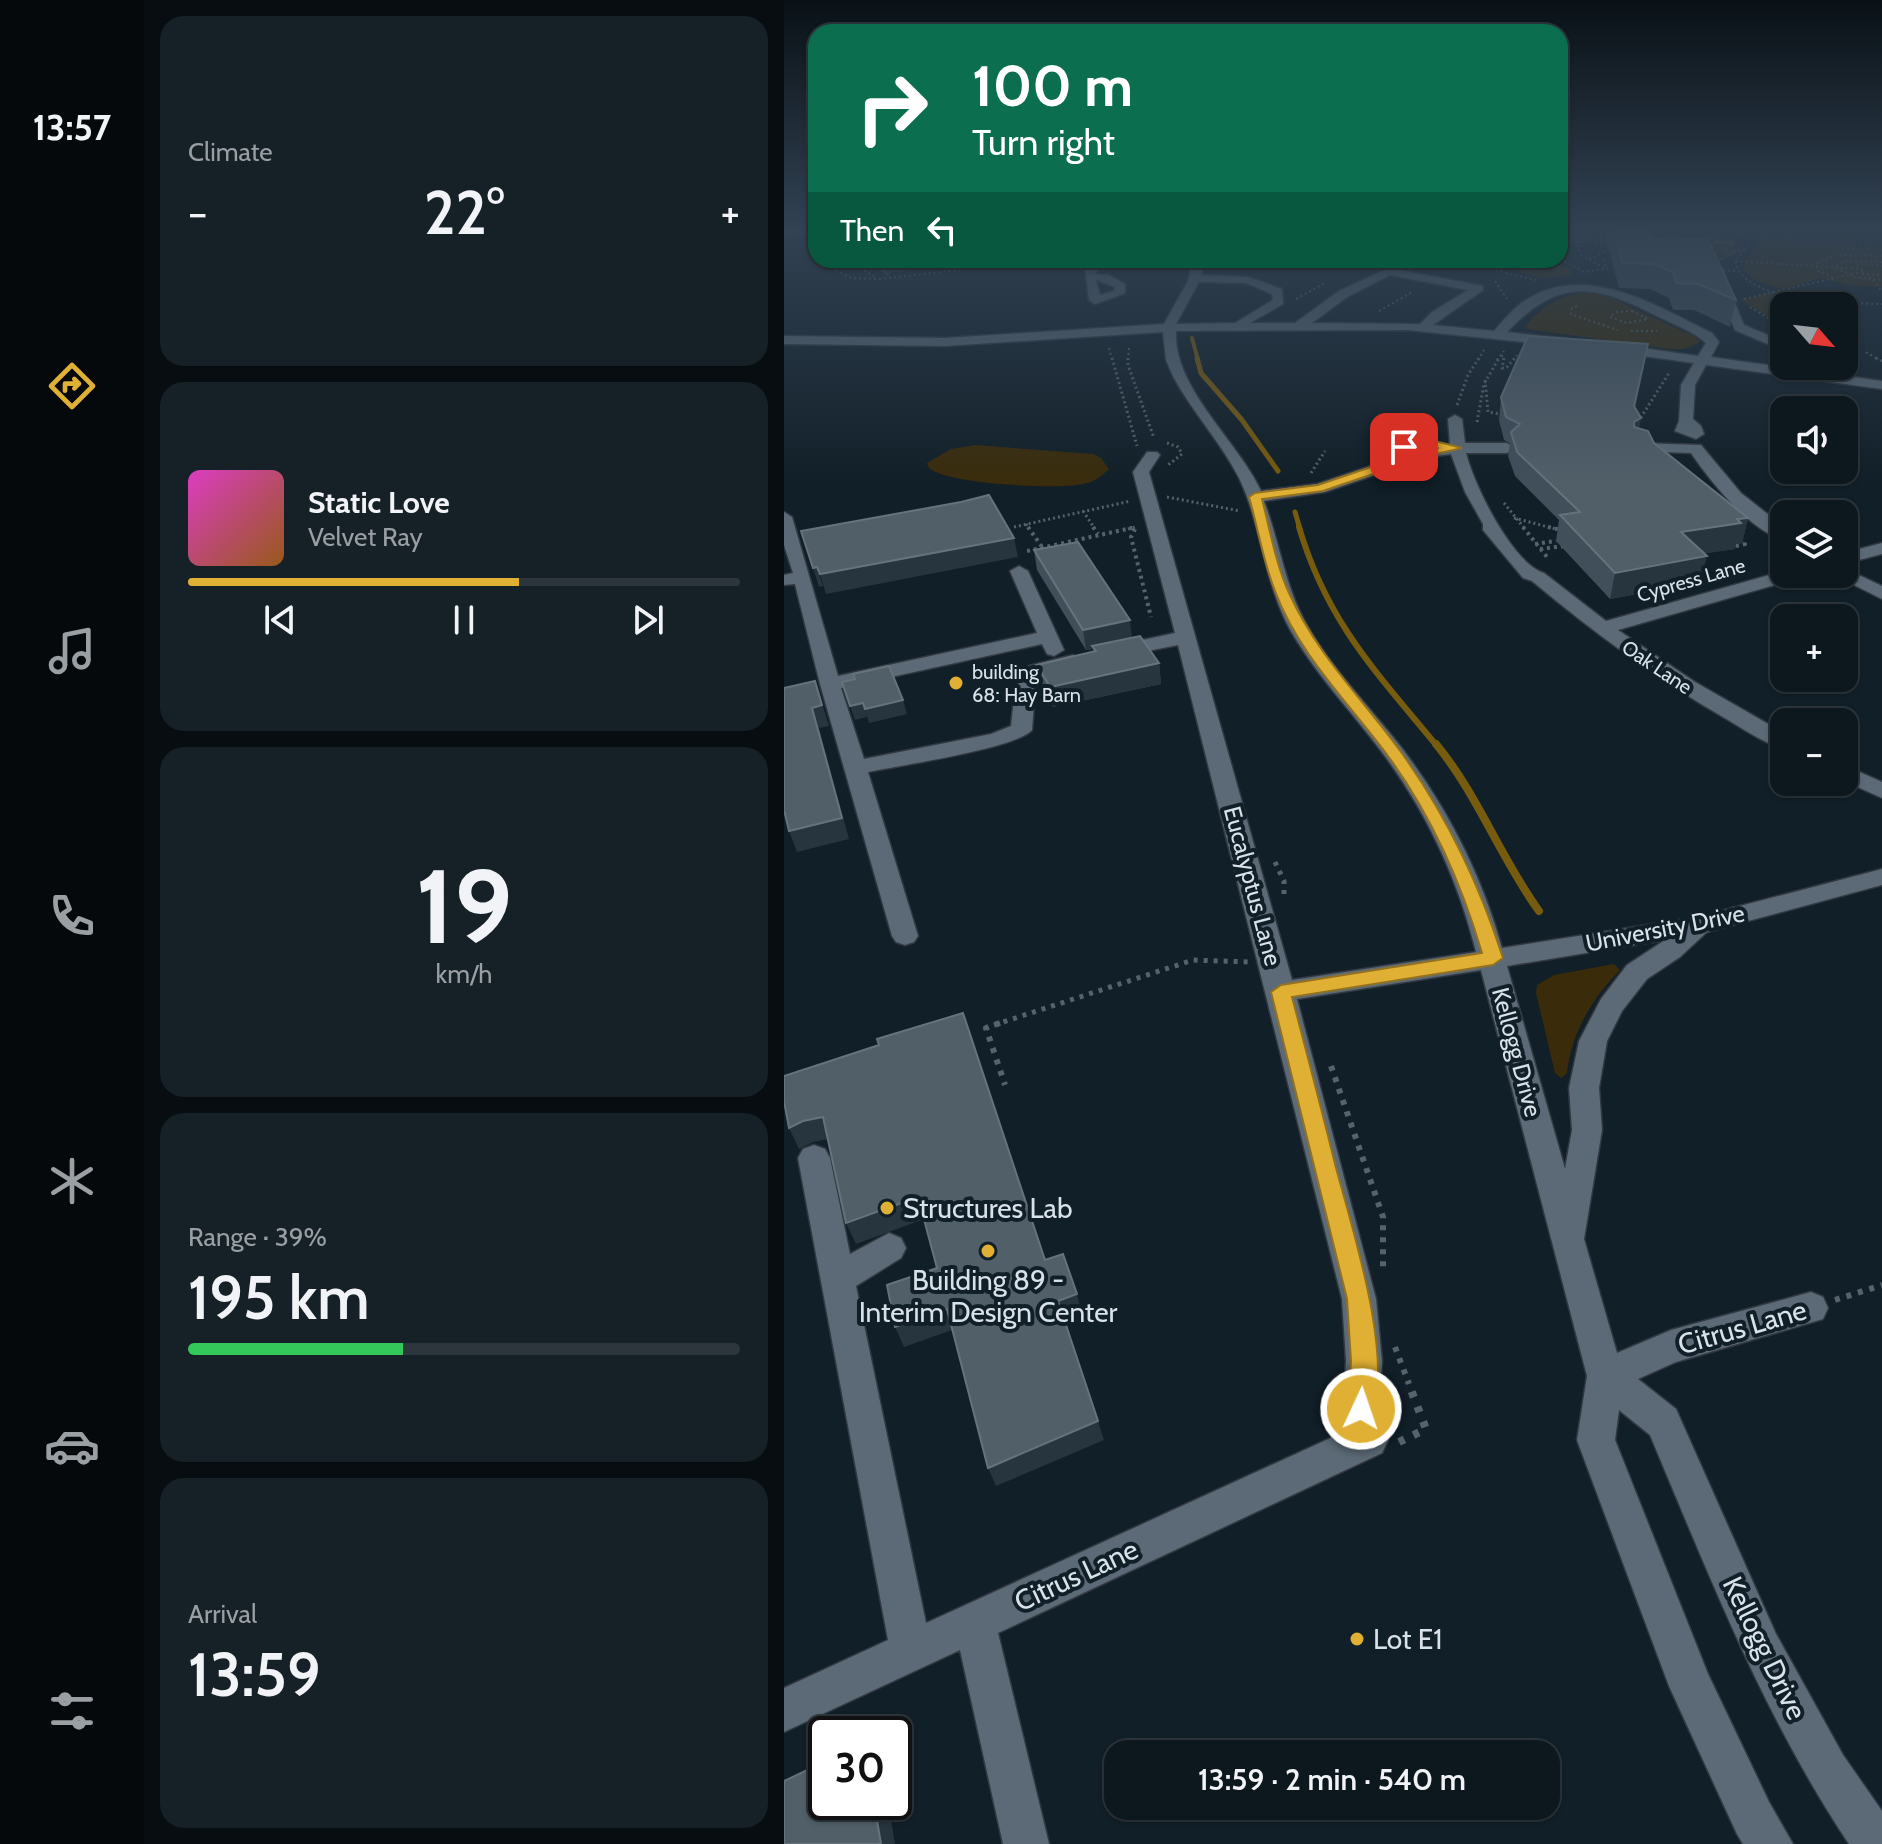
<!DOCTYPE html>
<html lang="en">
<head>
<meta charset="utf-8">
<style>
	body { margin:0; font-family:Cabin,sans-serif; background:#162027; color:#f1f3f6; height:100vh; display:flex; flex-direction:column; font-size:30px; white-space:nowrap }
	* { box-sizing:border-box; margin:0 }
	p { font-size:26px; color:#9a9fa4 }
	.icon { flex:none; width:44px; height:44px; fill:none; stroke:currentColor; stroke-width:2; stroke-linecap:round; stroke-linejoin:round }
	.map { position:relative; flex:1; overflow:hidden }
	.side { display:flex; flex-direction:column; gap:16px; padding:16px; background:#070d10; width:640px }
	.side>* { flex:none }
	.guide { position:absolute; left:24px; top:24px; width:760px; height:244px; border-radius:24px; box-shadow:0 2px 6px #0004,0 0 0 2px #2d363c; background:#0b6e4f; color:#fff; overflow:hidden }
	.needle { width:52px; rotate:118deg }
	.controls { position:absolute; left:986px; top:292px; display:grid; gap:16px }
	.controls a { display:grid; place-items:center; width:88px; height:88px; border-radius:16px; background:#0d171e; box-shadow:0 2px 6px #0004,0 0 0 2px #2d363c; font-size:40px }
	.speed { position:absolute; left:24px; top:1716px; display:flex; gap:16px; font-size:40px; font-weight:700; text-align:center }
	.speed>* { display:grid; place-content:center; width:104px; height:104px; border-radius:50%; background:#0d171e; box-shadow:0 2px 6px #0004,0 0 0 2px #2d363c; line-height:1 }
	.speed .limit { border:4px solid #111; border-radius:12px; background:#fff; color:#111 }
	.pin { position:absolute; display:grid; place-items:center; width:68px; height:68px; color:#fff; margin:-34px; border-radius:16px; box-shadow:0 4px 12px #0006 }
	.me { position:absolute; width:88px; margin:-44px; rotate:3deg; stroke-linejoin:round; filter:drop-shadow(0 0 6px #0008) }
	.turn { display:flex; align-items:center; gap:28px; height:168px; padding:0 32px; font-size:36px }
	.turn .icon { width:104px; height:104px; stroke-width:2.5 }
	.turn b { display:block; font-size:56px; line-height:68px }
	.then { display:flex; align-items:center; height:76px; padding:0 32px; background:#0003; gap:16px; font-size:30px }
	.big { font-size:60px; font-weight:600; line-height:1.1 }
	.side .card { flex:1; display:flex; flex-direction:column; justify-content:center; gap:12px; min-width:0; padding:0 28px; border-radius:24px; background:#162027 }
	.side .dial { align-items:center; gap:0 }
	.dial b { font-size:104px; line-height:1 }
	.song { display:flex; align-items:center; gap:24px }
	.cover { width:96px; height:96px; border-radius:12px; background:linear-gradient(135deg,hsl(310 70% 55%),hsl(30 70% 35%)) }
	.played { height:8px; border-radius:4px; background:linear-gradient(90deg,#e0b034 60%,#2d363c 60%) }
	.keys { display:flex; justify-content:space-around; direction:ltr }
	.heat { display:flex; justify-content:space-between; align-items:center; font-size:44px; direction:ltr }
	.charge { height:12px; border-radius:6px; background:linear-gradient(90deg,#34c759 39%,#2d363c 0) }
	.trip { position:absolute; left:320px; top:1740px; width:456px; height:80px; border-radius:24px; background:#0d171e; box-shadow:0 2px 6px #0004,0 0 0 2px #2d363c; font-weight:600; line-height:80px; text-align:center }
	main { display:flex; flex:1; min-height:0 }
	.dock { display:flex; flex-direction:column; width:144px; justify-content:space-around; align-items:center; background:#05090c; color:#9a9fa4 }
	.dock .icon { width:56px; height:56px }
	.dock .on { color:#e0b034 }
	.dock b { font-size:36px; color:#f1f3f6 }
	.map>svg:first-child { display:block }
</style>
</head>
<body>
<main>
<nav class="dock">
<b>13:57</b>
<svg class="icon on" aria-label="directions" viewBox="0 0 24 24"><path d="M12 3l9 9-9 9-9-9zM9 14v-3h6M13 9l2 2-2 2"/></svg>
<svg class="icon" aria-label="music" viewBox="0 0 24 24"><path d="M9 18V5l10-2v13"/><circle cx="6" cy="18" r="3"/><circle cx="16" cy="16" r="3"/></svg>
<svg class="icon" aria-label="phone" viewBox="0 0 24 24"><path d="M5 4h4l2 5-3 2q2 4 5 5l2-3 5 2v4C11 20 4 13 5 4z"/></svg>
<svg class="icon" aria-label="climate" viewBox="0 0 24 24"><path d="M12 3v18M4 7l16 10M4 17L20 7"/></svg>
<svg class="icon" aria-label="car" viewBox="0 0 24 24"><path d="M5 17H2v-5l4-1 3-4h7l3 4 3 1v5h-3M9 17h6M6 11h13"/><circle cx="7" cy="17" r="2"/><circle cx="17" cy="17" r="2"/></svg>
<svg class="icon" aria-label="filters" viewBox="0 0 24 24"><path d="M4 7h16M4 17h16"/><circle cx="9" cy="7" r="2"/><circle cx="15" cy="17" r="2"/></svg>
</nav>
<section class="side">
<div class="card"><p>Climate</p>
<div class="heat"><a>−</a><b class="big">22°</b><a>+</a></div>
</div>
<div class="card">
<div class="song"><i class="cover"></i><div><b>Static Love</b><p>Velvet Ray</p></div></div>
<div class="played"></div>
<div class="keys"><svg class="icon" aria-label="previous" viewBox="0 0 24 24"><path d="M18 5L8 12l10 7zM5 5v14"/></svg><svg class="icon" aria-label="pause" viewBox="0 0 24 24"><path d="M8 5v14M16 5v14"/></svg><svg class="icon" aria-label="next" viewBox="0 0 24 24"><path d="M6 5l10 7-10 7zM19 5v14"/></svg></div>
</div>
<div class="card dial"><b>19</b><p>km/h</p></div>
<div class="card"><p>Range · 39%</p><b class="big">195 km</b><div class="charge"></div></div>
<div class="card"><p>Arrival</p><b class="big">13:59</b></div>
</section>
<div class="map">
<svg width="1098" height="1844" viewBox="0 0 1098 1844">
	<rect width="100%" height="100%" fill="#111f28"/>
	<!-- green -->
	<path fill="#3a2c0b" d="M952 228H980L999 234 1086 233 1090 237 1066 240 961 236 951 234 948 229Z
		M909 232 935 236 958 247 942 260H916L862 242 776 240V235L858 237Z
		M975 240 1070 244 1077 245 1083 254 1081 245 1098 246V287L1064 285 1038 278 998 289 970 280 960 270V261L972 248 970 242Z
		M682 260H767L788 270 787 275 760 278Z
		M808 292 819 294 911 337 916 342 901 349H887L743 329 742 326C758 306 781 292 808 292Z
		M987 293 1005 298 1006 306H1000V326L957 300Z
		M191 445 309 454 317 458 325 469C317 477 310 482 299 484 273 490 162 484 145 468L143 463 167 449Z
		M830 964 836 970C807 1000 788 1032 783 1073L777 1078 771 1073 752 993 753 985 770 975Z"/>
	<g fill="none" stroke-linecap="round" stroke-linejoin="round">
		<!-- stream-far3 -->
		<path stroke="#775b0e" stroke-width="4" d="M931 242 948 243
			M408 338 414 360"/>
		<!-- stream-far2 -->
		<path stroke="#775b0e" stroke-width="5" d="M413 358 417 373 458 420 494 471
			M511 512 516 529"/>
		<!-- stream-far1 -->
		<path stroke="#775b0e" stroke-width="6" d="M515 527C543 622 592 672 653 746"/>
		<!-- stream -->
		<path stroke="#775b0e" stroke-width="8" d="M652 744C694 795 716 857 755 911"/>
		<!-- minor casing -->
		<g stroke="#313841" stroke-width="3">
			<path id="minor" d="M32 227V231L0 235V229Z
				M355 260H419L418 275 464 277 498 289 499 304 466 323H511L555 291 605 268 699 286V290L649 325 710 331C718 322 726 312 736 304 798 259 869 304 928 333L935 342 927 357 1098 381V389L922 365 911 385 909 419 917 426 920 434 912 439 891 431 895 421 897 385 910 363 830 352 823 348 830 344 914 356 922 343C909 331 889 324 873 316 809 283 774 278 723 332L784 339V345L779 346 623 330 392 331C389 388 454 441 477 491L533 484 632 451 666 445 664 419 671 415 678 419 681 443H723L731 448 723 453H682C690 485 728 563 760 573L822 621 1000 571V574H1018L1015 578 834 630 911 682 1000 733V749C979 743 958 728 939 717 870 677 808 631 748 581L739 578 699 530V524L681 492 667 454 640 458 541 492 480 501C496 543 501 588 524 627 550 672 586 707 617 747 663 807 698 876 718 948L914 917 1098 869V885L923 932 896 957 863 979 838 1011 823 1041 815 1088 818 1130 800 1239 833 1353 887 1330 1027 1292 1039 1297 1044 1308 1039 1319 892 1362 854 1379 892 1409 992 1634 1059 1755 1098 1811V1844H1065C979 1715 926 1577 866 1435L835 1410 831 1440 924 1674 985 1802 1009 1844H959L953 1834 885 1686 793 1440 803 1376 697 970 513 999 592 1299 598 1361 595 1409 604 1440 598 1453 214 1633 265 1844H219L176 1650 0 1732V1688L104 1640 14 1158 19 1149 30 1145 41 1149 46 1158 66 1254 105 1233 117 1238 122 1248 117 1258 72 1286 142 1623 564 1430 559 1409 562 1361 558 1299 394 645 328 658 318 652 321 648 391 633 349 472 363 452H373L376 455 365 472 508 980 692 952C675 883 645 817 603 759 572 716 535 679 508 633 480 585 479 528 455 478 437 442 408 412 389 376L382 360 379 332 161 346 0 344V336L161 338 380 324 404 281 408 264 314 269 311 274 325 275 341 284V293L311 304 305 300 301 268 311 263ZM606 275 684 290 648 312 636 324 528 323 563 297ZM312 280 331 287 330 291 316 295ZM415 282 462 283 488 294 489 300 451 323 392 324ZM881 940 843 965 817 999 795 1041 785 1088 788 1130 781 1169 723 966Z
				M942 301H950L960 325 1000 342V351L951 330 940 304Z
				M1060 351 1065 352 1071 365 1049 374 1034 366H1060Z
				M856 443 917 445 957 493 1000 527V540C966 531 926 481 907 453L851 451 848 448Z
				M0 512 8 517 54 676 253 633 226 571 235 566 244 571 280 650 270 656 263 654 258 644 57 688 80 759 207 734 227 726 231 690 245 666 289 655 299 661 296 665 260 674 251 690 248 730C233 748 113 766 84 772L134 936 130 942 121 945 112 942 108 936 36 684 11 584 0 585V575L9 573 0 545Z
				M1098 543V554L1060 564V553Z
				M1060 568 1098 586V599L1054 577 1052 574H1060Z
				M1060 765 1098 782V798L1060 781Z"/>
		</g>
		<!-- path-far5 -->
		<path stroke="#57636b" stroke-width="2" stroke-dasharray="2 3" stroke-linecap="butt" d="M918 227 930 229
			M935 227 987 233 951 227
			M1091 227 1098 230
			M776 233 827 234
			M861 234 911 231 961 237 1098 243
			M930 236 943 242 939 249 945 251
			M961 237 964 247 951 261C959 303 1063 303 1098 304
			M877 238 898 235 931 237
			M1069 240 1098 238
			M776 241 827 243
			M927 253 939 261V257L963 248
			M776 259 800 272 828 268
			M805 259 829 248
			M820 259 822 268
			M63 260 93 278
			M668 260 752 280
			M952 261 1078 269
			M1098 262 1060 261 1051 267 1070 277 1098 280
			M1068 267 1078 264 1098 266
			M820 268 797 255 793 242 798 238 826 237
			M52 270 67 278 95 279 267 260
			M934 270 953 271
			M1078 274 1098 275
			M1049 278 1034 271 1032 263 1053 255 1098 256
			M1089 280 1098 291
			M711 281 723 299
			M512 299 541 283
			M960 299 1081 271
			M793 306 788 308 787 314 834 330
			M966 307 991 322
			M595 311 628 292
			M848 311 864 319 843 323 826 317 832 312Z
			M847 331H873
			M325 348 328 360
			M1082 352 1095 360
			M717 356H720L719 360
			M344 360 345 347
			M694 360 700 350
			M713 360 720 351
			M729 360 733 355"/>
		<!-- path-far4 -->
		<path stroke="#57636b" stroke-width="3" stroke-dasharray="2 3" stroke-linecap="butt" d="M328 358 353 446
			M344 358V365L370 438
			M720 358 718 368H722L731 358
			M1092 358 1098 361
			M701 380 704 412 717 414
			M673 405 684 375 695 358
			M693 422 700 384 715 358
			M854 422 885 373
			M616 431 643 434
			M383 443 394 447 398 454 384 465
			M527 473 541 451
			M383 497 456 511
			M720 503 741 529
			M299 511 311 529
			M730 518 772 529
			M242 524 245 529
			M230 527 347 501
			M344 529 352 527"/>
		<!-- path-far3 -->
		<path stroke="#57636b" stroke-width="4" stroke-dasharray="3 4" stroke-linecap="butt" d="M244 527 258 547
			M309 527 314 534
			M739 527 763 557
			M764 527 777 530
			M351 529 347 537 367 617
			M751 544 772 541
			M952 546 961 544 955 537
			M756 549 781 546
			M243 551 352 527"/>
		<!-- path-far2 -->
		<path stroke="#57636b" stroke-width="5" stroke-dasharray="4 6" stroke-linecap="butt" d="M491 862 500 881V898
			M210 1025 409 960 464 962"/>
		<!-- path-far1 -->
		<path stroke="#57636b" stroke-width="6" stroke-dasharray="5 7" stroke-linecap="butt" d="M216 1023 202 1028 221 1085
			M547 1066 599 1217V1271
			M1051 1300 1098 1285
			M611 1347 625 1384"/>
		<!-- path -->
		<path stroke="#57636b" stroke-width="8" stroke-dasharray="6 10" stroke-linecap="butt" d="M615 1442 642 1429 624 1382"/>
		<!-- minor -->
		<use href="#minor" fill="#5b6a76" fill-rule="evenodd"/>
	</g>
	<!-- wall -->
	<path fill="#404f5a" d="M819 227H864L868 238 952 300 946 327 910 310H889L885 298 866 289 835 288Z
		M976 227H1066L1064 233H994L989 228Z
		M80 260H210L211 263 108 272 104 276Z
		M439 260H604L590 266 558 269 464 268 439 261Z
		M860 366 851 408 855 428 870 443 964 518 958 543 952 544 951 549 920 553 917 582 826 599 772 541 775 520 731 476 724 456 726 443 720 440 715 420 717 397Z
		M250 550 348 637 375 663 377 684 269 707 257 685 253 665 309 652V649L302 650 253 570Z"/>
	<!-- shaded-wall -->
	<path fill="#27353f" d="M101 260H210L211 263 108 272 104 276Z
		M558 260H604L590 266 558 269Z
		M864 344 860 366 846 429 850 406Z
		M857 418 853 441 846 445 850 422Z
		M964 518 958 543 952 544 951 549 892 558 897 532Z
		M230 538 234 557 42 594 36 574Z
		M923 556 917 582 826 599 831 573Z
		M33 567 39 586 35 587 29 568Z
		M346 620 348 640 308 646 309 649 302 650 299 630Z
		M375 663 377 684 269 707 266 687Z
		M31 681 45 726 35 728 65 839 13 852 5 831 28 708Z
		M119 700 123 714 85 723 81 709Z
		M79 703 83 717 71 720 66 706Z
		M39 1117 49 1138 29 1142 15 1149 5 1128 19 1121Z
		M134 1197 143 1218 72 1244 62 1223Z
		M293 1294 298 1314 280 1321 274 1301Z
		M163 1309 171 1329 120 1347 111 1327Z
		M314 1421 320 1440 212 1486 204 1468Z
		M90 1802H104L111 1844H97Z"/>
	<!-- building -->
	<path fill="#515f69" stroke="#66737d" stroke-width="2" d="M829 227H864L868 238 924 239 952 300 914 284 893 283 889 272 870 264 838 263Z
		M744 336 864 344 850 406 857 418 850 422V427L864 431 870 443 964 518 953 519 957 523 897 532 923 556 831 573 776 515 796 512 733 452 727 432 736 424 722 417 717 397Z
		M205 495 230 538 36 574 33 567 29 568 17 531 177 502Z
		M294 542 346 620 299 630 250 550Z
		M356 636 375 663 266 687 253 665 312 651 308 646Z
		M105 666 119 700 81 709 79 703 66 706 58 682 71 679 69 674Z
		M31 681 38 705 28 708 58 818 5 831 0 810V688Z
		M179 1013 261 1260 279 1254 293 1294 274 1301 314 1421 204 1468 163 1309 111 1327 103 1285 153 1268 134 1197 62 1223 39 1117 19 1121 5 1128 0 1101V1076L95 1045 93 1039Z
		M42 1761V1802H90L97 1844H0V1781Z"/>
	<!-- sky -->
	<linearGradient id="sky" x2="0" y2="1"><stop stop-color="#091116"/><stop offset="0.47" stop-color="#324253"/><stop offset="1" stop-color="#324253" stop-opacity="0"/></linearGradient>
	<rect width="1098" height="485" fill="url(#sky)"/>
	<!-- route -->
	<path fill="#e0b034" stroke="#927222" stroke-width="2" d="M647 440 678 448 639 457 539 491 478 499C486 530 492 565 505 593 533 655 578 698 617 752 663 816 695 883 719 958L709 965 508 997C523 1054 538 1111 552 1168 568 1227 611 1361 587 1418L577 1422 568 1418 564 1409 567 1361 563 1299 487 992 497 985 698 953C677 882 648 816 604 756 565 703 515 655 491 591 479 561 474 528 465 497L471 493 534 485 634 451 655 448 620 450 615 447Z"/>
	<!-- markers -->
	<g fill="#e0b034" stroke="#111f28" stroke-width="3">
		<circle cx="172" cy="683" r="8"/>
		<circle cx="103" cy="1208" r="8"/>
		<circle cx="204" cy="1251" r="8"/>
		<circle cx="573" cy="1639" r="8"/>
	</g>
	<g text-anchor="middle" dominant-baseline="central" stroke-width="8" stroke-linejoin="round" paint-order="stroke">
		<!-- far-street labels -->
		<g font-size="20" fill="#d9e2e9" stroke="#111f28">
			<text transform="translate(907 580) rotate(-16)">Cypress Lane</text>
			<text transform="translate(873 667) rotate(34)">Oak Lane</text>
		</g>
		<!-- far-poi labels -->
		<g font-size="20" fill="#d9e2e9" stroke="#111f28" text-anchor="start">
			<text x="188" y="672">building<tspan x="188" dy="23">68: Hay Barn</tspan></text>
		</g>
		<!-- street labels -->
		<g font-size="24" fill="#d9e2e9" stroke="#111f28">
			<text transform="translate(469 886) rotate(75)">Eucalyptus Lane</text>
			<text transform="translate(881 928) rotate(-11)">University Drive</text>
			<text transform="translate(733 1052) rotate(75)">Kellogg Drive</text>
		</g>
		<!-- near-poi labels -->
		<g font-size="28" fill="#d9e2e9" stroke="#111f28" text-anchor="start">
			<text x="119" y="1208">Structures Lab</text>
			<text x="204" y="1280" text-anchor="middle">Building 89 -<tspan x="204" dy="32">Interim Design Center</tspan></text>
			<text x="589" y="1639">Lot E1</text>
		</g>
		<!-- near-street labels -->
		<g font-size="28" fill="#d9e2e9" stroke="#111f28">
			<text transform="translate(958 1327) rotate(-16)">Citrus Lane</text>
			<text transform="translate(292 1575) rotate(-25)">Citrus Lane</text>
			<text transform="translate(981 1648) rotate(64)">Kellogg Drive</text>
		</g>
	</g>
</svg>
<div class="controls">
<a><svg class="needle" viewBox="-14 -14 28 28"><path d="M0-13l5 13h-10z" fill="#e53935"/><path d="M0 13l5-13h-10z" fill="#9a9fa4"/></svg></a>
<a><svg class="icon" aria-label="sound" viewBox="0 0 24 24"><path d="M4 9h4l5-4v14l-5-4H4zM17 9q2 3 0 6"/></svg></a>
<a><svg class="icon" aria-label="layers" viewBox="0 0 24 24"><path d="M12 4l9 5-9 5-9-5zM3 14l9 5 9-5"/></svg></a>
<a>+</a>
<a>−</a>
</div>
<div class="speed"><div class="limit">30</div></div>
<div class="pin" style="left:620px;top:447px;background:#d93025"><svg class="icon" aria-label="arrive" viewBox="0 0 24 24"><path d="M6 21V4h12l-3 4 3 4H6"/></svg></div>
<svg class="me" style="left:577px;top:1409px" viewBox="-20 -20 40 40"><circle r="17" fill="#e0b034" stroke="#fff" stroke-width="3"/><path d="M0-11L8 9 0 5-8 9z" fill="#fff"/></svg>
<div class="trip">13:59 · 2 min · 540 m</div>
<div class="guide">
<div class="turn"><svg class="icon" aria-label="right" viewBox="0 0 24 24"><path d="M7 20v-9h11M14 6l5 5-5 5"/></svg><div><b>100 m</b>Turn right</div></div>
<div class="then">Then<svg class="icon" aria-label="left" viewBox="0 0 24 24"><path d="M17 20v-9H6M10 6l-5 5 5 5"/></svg></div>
</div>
</div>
</main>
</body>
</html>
